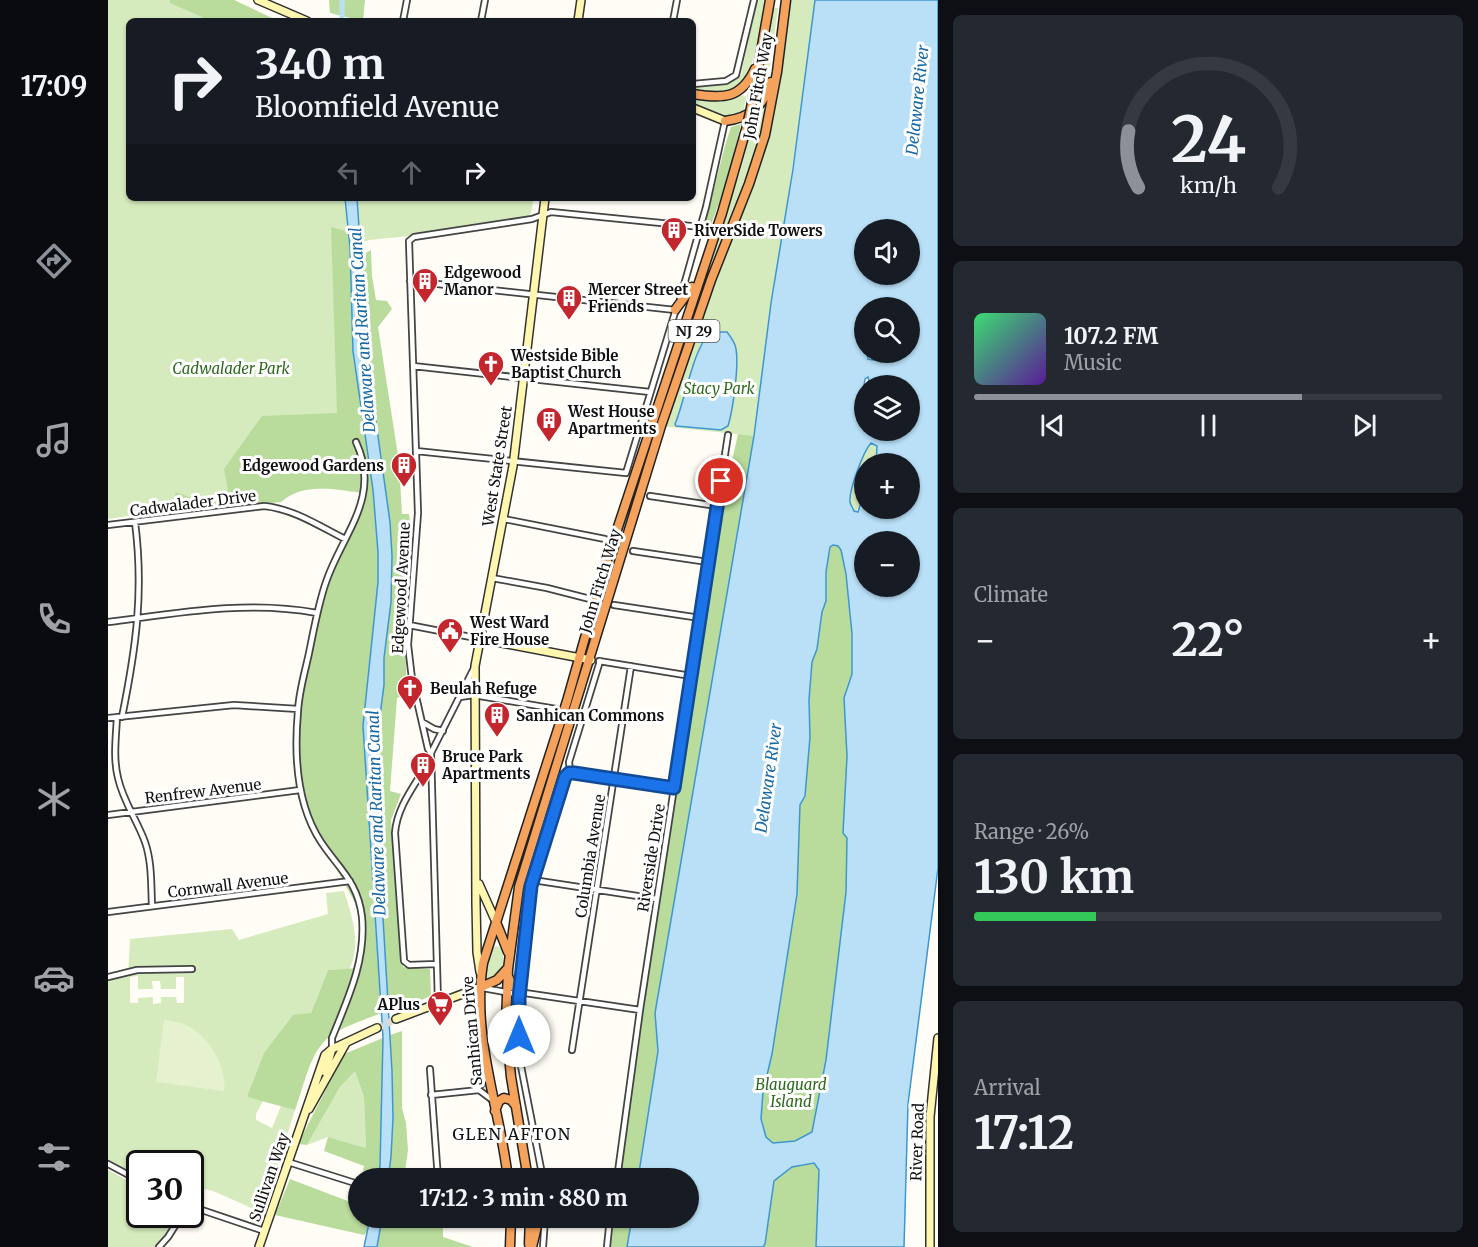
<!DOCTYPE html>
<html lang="en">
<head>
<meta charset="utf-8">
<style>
	body { margin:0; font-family:Merriweather,serif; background:#242831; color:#f1f3f6; height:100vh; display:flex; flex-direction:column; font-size:22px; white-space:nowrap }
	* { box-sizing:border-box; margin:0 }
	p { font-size:20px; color:#9ea1a6 }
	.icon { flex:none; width:33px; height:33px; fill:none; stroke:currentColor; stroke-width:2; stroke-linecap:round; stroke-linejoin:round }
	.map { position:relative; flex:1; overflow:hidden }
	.drawer { display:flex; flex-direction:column; gap:15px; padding:15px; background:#0d0f14; width:540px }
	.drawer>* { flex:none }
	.hud { position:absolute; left:18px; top:18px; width:570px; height:183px; border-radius:9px; box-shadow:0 2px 4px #0004; background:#171b24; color:#f1f3f6; overflow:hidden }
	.tools { position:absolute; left:746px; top:219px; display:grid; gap:12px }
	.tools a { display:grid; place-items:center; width:66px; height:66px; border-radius:50%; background:#171b24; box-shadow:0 2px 4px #0004; font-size:30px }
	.speed { position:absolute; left:18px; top:1150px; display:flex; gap:12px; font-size:30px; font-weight:700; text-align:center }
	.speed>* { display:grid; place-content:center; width:78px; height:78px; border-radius:50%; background:#171b24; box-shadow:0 2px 4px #0004; line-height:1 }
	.speed .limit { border:3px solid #111; border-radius:9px; background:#fff; color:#111 }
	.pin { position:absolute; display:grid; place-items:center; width:51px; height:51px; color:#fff; margin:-26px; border:3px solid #fff; border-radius:50%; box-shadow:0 2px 6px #0007 }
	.me { position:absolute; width:66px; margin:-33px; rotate:0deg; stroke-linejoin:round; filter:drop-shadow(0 0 4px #0008) }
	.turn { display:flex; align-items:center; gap:21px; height:126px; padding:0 30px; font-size:27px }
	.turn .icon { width:78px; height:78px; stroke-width:2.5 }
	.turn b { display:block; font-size:42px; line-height:51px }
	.lanes { display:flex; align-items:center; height:57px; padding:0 30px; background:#0003; justify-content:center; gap:30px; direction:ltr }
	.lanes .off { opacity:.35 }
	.big { font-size:45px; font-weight:700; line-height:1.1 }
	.drawer .card { flex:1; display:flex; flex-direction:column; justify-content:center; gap:9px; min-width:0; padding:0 21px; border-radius:9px; background:#242831 }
	.drawer .dial { align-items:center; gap:0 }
	.dial svg { height:156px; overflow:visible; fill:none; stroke:#363941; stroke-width:7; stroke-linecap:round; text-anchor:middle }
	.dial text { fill:#f1f3f6; stroke:none }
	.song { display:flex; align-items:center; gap:18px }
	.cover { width:72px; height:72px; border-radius:9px; background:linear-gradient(135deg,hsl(140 70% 55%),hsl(270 70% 35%)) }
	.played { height:6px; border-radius:3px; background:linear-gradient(90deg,#8c9099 70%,#363941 70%) }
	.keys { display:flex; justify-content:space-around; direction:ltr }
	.heat { display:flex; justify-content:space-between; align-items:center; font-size:33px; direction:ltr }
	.charge { height:9px; border-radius:4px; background:linear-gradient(90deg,#34c759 26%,#363941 0) }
	.trip { position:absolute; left:240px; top:1168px; width:351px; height:60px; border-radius:30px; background:#171b24; box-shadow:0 2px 4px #0004; font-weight:700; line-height:60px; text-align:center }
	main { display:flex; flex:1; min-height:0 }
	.tabs { display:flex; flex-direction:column; width:108px; justify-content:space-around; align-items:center; background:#090b0e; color:#9ea1a6 }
	.tabs .icon { width:42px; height:42px }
	.tabs .current { color:#8c9099 }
	.tabs b { font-size:27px; color:#f1f3f6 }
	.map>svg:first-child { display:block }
</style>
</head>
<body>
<main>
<nav class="tabs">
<b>17:09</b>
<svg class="icon current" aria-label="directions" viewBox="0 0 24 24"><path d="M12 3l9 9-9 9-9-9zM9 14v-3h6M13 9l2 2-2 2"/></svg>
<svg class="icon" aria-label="music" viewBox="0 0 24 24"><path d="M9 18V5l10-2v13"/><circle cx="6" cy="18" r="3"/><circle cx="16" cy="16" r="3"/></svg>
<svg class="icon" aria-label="phone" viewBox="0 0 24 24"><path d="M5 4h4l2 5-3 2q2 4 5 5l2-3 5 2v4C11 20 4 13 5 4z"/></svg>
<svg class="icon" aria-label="climate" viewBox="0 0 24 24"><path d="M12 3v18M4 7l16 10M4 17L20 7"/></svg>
<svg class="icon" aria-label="car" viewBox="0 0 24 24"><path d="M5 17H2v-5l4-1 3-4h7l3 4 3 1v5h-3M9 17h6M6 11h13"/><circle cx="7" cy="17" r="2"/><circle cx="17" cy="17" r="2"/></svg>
<svg class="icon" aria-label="filters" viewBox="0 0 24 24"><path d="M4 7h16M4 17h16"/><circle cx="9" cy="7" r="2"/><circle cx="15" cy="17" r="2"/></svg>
</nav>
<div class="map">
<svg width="830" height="1247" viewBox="0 0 830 1247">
	<rect width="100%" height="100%" fill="#fffdf5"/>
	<!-- green -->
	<path fill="#d5ebbd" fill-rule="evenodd" d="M0 0H126L170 21H21V198H426L422 217 301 236 261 240 253 243 245 492C220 488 192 484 173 502L63 510 0 519Z
		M649 0H656C652 26 649 85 618 93 609 95 595 92 585 91V87C602 86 620 87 633 75Z
		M677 0H707C689 146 665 291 646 436L553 426 657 135Z
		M665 8H670L659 88 649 105Z
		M635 95 638 97 635 115 617 117 585 105V97L613 102Z
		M658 108 648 147 638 178 600 277 575 349 500 577 508 543 581 321 632 172 646 118Z
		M764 443 769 446 768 462V463L756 464V492L748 513 742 502C746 484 750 456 764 443Z
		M236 891C244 916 254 945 241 969L220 970 203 1013 139 1097 155 1101 148 1114V1120L164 1128 173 1106 187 1110 151 1225 144 1223 146 1209 105 1191 84 1186 83 1187 82 1164H32L31 1178 0 1162V981L20 976 22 939 124 929 131 940 220 914 218 893ZM30 976V989H45L44 981H52L53 989H68V977H76V1003H69L68 997H53V1003L45 1004V997L30 998V1003H22V977Z
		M389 946 394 949C398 968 392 974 377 982L378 969 383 948Z
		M247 1070 256 1097 258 1148 220 1137 199 1145 232 1087Z
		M0 1170 31 1187 32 1215H69L55 1237 46 1247H0Z"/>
	<!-- forest -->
	<path fill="#b9dc9c" d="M62 0H126L170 21H103L62 3Z
		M221 0H257L255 21 222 13Z
		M633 124 620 178 599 236 594 235 618 142 623 127Z
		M223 227 241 232 245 351 265 490 270 552V582L255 726 273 1013C255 1021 227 1028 214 1044 200 1061 195 1089 187 1110L139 1097 156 1053 185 1015 203 1013 220 970 251 968 252 912 190 798 188 714 211 602 255 493C228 489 195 482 173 502L63 510 68 492 92 501 120 490 116 469 154 416 229 413Z
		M263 250 264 276 268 300 279 301 284 309 270 327 291 462 294 514H301L305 549 297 643 299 694 289 698 282 791 293 794 283 820 295 967 322 969 323 996 289 1010 280 1011 272 868 270 731 276 685V658L283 602 284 556 282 522 261 372 255 299 254 255Z
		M630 434 646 436 547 1013 550 1051 530 1179H512L544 951 609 529Z
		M724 544 730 546 733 550 738 574 744 634V674L736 698 739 756 735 833 739 838 738 892 718 1060 704 1132 687 1141 665 1143 658 1137 653 1119 655 1092 664 1054 689 894 692 805 697 796 702 737 701 700 704 662 709 649 714 612 718 601V572L722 547Z
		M294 1031V1108L298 1123 300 1150 296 1179H280L285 1118 282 1035Z
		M275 1038 272 1166 269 1179H253L256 1166 216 1151 220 1137 258 1148 256 1097 247 1071 232 1087 199 1145 190 1144 236 1054Z
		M706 1163 711 1170 708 1247H655L657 1244 666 1181 684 1167Z
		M182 1179 245 1203 250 1186V1218H262L259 1232 256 1235 167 1215Z
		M274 1218H335V1237L365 1247H269Z
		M504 1218H524L519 1247H502Z"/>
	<!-- pitch -->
	<path fill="#e6f2cf" d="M56 1020C64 1021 72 1022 80 1026 101 1037 119 1066 116 1091L48 1082Z"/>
	<!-- water -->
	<path fill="#b9e0f7" stroke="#3f96cf" stroke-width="1.5" fill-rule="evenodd" d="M707 0H830V868L800 1104 796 1247H708L711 1170 706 1163 684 1167 666 1181 657 1244 655 1247H519L524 1218H580V1179H530L550 1051 547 1013 646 436 663 303 685 169ZM756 230H801V274H756ZM756 308H801V352L767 353 765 360 760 359 759 353 756 352ZM760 377 762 385 801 386V430H756V386L757 379ZM763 443 769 446 768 463 801 464V508H756V492L750 512 746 511C745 508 743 506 742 502 741 490 755 452 763 443ZM756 542H801V586H756ZM725 545 730 546 733 550 738 574 744 634V674L736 698 739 756 735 833 739 838 738 892 718 1060 704 1132 687 1141 665 1143 658 1137 653 1119 655 1092 664 1054 689 894 692 805 697 796 702 737 701 700 704 662 709 649 714 612 718 601V572L722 547Z
		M237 198H249L261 372 282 522 284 556 283 602 276 658V685L270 731 272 867 284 1071 285 1118 283 1157 280 1179H269L272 1166 275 1038 255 726 270 582V552L265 490 245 351 242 247Z
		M619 332C623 337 627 342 628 349 631 366 625 410 620 426L613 430 568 426 567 424C576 404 586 346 601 335 606 331 612 332 619 332Z
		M262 1218H274L269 1247H256Z"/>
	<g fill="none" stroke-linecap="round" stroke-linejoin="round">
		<!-- canal -->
		<path stroke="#b9e0f7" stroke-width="5" d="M234 0V21"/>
		<!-- secondary-tunnel -->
		<path stroke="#dbdad3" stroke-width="7" stroke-dasharray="7 3.5" stroke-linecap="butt" d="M269 1028 288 1019"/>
		<!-- street casing -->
		<g stroke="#444" stroke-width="8">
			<path id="street" d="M295 21 299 0
				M373 21 377 0
				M565 21 569 0
				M585 84 618 81 628 75 646 0
				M302 281 567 310
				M572 299 598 207 617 121
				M305 366 542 392
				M308 451 518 473 568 309
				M542 496 609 506
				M396 519 497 539
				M0 525 156 506C186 509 211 526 237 539
				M525 551 600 562
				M384 578 439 588 482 599
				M506 605 592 618
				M0 622C70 613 139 600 209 613
				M301 625 373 639
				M491 661 583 676
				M352 697 366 695 448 709
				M9 717C8 737 5 758 10 778 15 801 29 820 37 842 44 862 43 885 44 906
				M14 717C28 648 36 592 27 522
				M0 718 126 705 190 709
				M314 722 326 729 335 731
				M323 753 366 668
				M322 759C309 783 289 805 287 833L296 961 301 965 328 964
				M466 773 462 770 461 762 492 661
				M0 815 192 790
				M425 880 549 899
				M0 912 242 881
				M0 977 29 970 84 969
				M375 988 408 994 417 993 532 1010
				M330 1002 323 753 320 749 304 679 300 645 310 513 301 241 306 237 424 219 443 212 593 227
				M224 1049V1038C240 998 258 961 254 917 250 882 231 869 213 842 188 804 186 755 190 711 191 691 197 672 201 653 206 629 210 605 218 582 234 534 274 498 248 442
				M464 1050 523 666
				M322 1069 330 1179
				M366 1090 373 1085 379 1074
				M323 1095 371 1090 383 1099
				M180 1162 250 1184
				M0 1164 32 1181
				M435 1179 412 1061 411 1001 425 880 457 777 461 773H466L566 788
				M509 1179 532 1010 620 435
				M82 1206 156 1231
				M51 1247 60 1237 74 1215
				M435 1247 437 1218
				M499 1247 502 1218"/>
		</g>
		<!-- secondary casing -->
		<g stroke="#333" stroke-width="10">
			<path id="secondary" d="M150 0 199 21
				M470 21 473 0
				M585 108 617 121
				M373 639 483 660
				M371 884 388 922
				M372 972 369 952 368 903 367 666 405 466 437 198
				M288 1019 373 987
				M217 1072 224 1049
				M201 1109 238 1043
				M151 1247 217 1055 224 1049 269 1028
				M822 1247V1117L830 1038"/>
		</g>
		<!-- highway casing -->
		<g stroke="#222" stroke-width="11">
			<path id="highway" d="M585 94C615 99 633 99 647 69
				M644 103 662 0
				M617 121C642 118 656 106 663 82
				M567 310 584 287
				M388 922 400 952
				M400 976 404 985 412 992
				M373 987 389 980 399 969
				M387 1111 391 1101 396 1098 403 1100 408 1106
				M400 1179C392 1107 363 1037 375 963L459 701 499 560 614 213 639 126
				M420 1179 403 1077 398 1023 400 969 411 887 553 426 603 280 641 184 657 135 669 72 678 0
				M421 1244 422 1218
				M402 1247 403 1218
				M424 1247 431 1218"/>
		</g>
		<!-- street -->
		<use href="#street" stroke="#fff" stroke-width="4.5"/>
		<!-- secondary -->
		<use href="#secondary" stroke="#fff6b0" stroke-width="7"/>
		<!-- highway -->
		<use href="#highway" stroke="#f5a25d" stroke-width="8"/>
		<!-- highway-bridge casing -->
		<g stroke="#222" stroke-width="11" stroke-linecap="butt">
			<path id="highway-bridge" d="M639 126 644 103"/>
		</g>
		<!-- highway-bridge -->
		<use href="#highway-bridge" stroke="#f5a25d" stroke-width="8"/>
	</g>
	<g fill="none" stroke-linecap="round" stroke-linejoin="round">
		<!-- route casing -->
		<g stroke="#114b97" stroke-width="15">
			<path id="route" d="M411 1036V998L423 886 457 777 461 773H466L566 788 613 481"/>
		</g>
		<!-- route -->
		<use href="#route" stroke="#1a73e8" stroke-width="10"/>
	</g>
	<!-- icons -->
	<defs>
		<g id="building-pin" transform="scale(1.35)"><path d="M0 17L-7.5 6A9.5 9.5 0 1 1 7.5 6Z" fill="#c4262e" stroke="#fff"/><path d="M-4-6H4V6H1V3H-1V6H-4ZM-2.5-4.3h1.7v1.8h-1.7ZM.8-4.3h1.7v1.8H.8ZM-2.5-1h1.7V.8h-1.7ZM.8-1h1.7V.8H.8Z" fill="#fff"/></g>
		<g id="church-pin" transform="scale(1.35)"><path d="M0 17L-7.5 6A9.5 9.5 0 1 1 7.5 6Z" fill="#c4262e" stroke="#fff"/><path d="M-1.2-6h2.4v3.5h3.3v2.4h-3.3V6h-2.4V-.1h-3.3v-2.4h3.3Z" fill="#fff"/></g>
		<g id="civic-pin" transform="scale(1.35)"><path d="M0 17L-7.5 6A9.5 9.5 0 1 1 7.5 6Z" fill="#c4262e" stroke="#fff"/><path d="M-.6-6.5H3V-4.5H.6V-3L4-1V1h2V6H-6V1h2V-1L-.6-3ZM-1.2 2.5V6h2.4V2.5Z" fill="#fff"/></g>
		<g id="supermarket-pin" transform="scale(1.35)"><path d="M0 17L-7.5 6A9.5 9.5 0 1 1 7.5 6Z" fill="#c4262e" stroke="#fff"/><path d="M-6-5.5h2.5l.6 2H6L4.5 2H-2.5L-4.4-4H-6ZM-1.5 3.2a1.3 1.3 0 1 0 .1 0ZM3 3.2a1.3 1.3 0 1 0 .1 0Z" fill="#fff"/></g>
	</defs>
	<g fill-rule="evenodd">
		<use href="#building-pin" x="566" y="230"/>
		<use href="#building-pin" x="317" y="281"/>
		<use href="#building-pin" x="461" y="298"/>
		<use href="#church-pin" x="383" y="364"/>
		<use href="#building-pin" x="441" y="420"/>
		<use href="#building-pin" x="296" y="465"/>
		<use href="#civic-pin" x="342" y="631"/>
		<use href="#church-pin" x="302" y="688"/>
		<use href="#building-pin" x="389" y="715"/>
		<use href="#building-pin" x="315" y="765"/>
		<use href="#supermarket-pin" x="332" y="1004"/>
	</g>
	<g text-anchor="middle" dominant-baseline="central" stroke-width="6" stroke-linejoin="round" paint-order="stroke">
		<!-- shield labels -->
		<rect fill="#fff" stroke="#585858" stroke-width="1.5" x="560.5" y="320" width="51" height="22" rx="4.5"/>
		<g font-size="14" font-weight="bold" fill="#111">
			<text x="586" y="331">NJ 29</text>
		</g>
		<!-- street labels -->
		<g font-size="15" fill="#111" stroke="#fff">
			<text transform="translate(650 86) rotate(-80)">John Fitch Way</text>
			<text transform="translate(389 466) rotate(-81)">West State Street</text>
			<text transform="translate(85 503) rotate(-7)">Cadwalader Drive</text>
			<text transform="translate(492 581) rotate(-73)">John Fitch Way</text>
			<text transform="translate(293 588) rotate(-87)">Edgewood Avenue</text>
			<text transform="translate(95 791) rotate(-7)">Renfrew Avenue</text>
			<text transform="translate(482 856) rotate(-81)">Columbia Avenue</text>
			<text transform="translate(543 858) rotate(-81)">Riverside Drive</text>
			<text transform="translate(120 885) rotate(-7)">Cornwall Avenue</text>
			<text transform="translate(364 1031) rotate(-95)">Sanhican Drive</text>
			<text transform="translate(809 1142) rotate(-88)">River Road</text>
			<text transform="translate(161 1177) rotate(-71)">Sullivan Way</text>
		</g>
		<!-- poi labels -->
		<g font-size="15" font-weight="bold" fill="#111" stroke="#fff" text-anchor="start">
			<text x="586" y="230">RiverSide Towers</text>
			<text x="336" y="272">Edgewood<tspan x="336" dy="17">Manor</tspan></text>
			<text x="480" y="289">Mercer Street<tspan x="480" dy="17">Friends</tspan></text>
			<text x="403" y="355">Westside Bible<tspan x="403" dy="17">Baptist Church</tspan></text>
			<text x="460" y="411">West House<tspan x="460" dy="17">Apartments</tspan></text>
			<text x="276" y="465" text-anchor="end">Edgewood Gardens</text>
			<text x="362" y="622">West Ward<tspan x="362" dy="17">Fire House</tspan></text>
			<text x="322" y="688">Beulah Refuge</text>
			<text x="408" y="715">Sanhican Commons</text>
			<text x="334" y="756">Bruce Park<tspan x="334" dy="17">Apartments</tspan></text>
			<text x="312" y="1004" text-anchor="end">APlus</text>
		</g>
		<!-- park labels -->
		<g font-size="15" font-style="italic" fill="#2f6b1f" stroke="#fff">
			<text x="123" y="368">Cadwalader Park</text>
			<text x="611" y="388">Stacy Park</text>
			<text x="683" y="1084">Blauguard<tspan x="683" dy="17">Island</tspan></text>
		</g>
		<!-- water labels -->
		<g font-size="16" font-style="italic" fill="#1768a6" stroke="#fff">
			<text transform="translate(809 100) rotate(-84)">Delaware River</text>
			<text transform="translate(254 330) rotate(-94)">Delaware and Raritan Canal</text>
			<text transform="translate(660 778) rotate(-82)">Delaware River</text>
			<text transform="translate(268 813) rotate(-92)">Delaware and Raritan Canal</text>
		</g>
		<!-- neighbourhood labels -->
		<g font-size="16" letter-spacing="1.5" fill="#111" stroke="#fff">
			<text x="404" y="1134">GLEN AFTON</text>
		</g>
	</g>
</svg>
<div class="tools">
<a><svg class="icon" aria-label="sound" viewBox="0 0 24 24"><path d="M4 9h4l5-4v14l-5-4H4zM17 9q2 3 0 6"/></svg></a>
<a><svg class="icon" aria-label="search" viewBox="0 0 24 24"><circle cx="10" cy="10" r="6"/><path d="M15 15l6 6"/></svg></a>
<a><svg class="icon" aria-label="layers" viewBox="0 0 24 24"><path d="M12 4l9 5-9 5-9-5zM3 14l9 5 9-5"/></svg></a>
<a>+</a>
<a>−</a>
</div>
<div class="speed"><div class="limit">30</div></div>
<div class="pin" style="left:613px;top:481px;background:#d93025"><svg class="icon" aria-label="arrive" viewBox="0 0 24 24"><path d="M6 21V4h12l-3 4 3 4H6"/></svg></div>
<svg class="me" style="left:411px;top:1036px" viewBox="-20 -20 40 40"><circle r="19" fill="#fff"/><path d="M0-13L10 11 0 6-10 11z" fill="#1a73e8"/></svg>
<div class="trip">17:12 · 3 min · 880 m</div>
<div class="hud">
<div class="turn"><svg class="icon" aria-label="right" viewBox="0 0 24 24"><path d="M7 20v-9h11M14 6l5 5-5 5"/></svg><div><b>340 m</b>Bloomfield Avenue</div></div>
<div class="lanes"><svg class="icon off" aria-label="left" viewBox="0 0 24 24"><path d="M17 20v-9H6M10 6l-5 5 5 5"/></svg><svg class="icon off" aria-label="ahead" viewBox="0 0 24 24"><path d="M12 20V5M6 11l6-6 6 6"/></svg><svg class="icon" aria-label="right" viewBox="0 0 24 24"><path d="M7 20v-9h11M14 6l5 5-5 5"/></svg></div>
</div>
</div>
<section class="drawer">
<div class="card dial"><svg viewBox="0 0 100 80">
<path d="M14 69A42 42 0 1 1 86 69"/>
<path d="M14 69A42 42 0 0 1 9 40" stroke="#8c9099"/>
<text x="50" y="56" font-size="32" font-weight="700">24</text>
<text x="50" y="72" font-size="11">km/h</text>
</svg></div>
<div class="card">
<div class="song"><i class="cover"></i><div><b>107.2 FM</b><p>Music</p></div></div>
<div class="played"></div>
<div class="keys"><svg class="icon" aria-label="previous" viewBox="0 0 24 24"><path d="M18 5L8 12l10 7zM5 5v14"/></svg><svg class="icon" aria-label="pause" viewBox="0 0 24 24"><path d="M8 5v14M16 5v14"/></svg><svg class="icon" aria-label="next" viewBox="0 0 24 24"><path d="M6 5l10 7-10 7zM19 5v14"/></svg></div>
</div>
<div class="card"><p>Climate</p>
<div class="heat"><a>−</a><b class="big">22°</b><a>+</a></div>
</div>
<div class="card"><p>Range · 26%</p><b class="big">130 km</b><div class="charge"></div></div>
<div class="card"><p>Arrival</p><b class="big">17:12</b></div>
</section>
</main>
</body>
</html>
